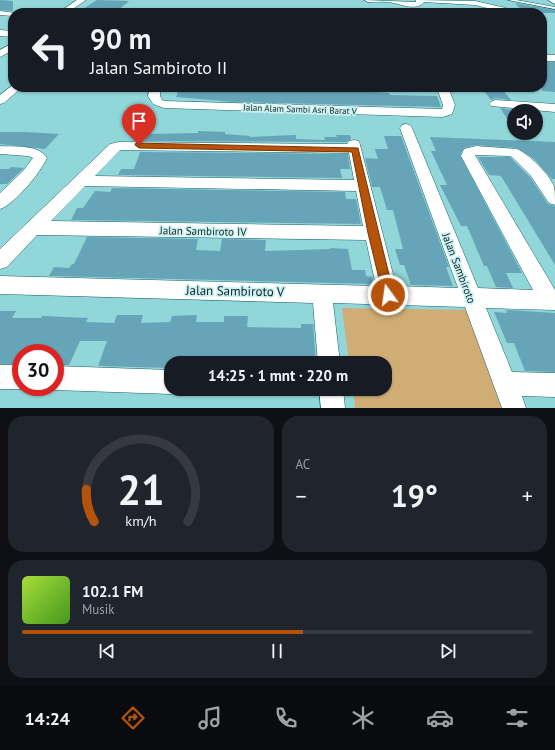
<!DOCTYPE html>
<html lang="id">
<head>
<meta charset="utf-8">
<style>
	body { margin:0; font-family:"PT Sans",sans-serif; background:#20242c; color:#f1f3f6; height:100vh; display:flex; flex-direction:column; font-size:15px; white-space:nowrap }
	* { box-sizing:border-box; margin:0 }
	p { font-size:13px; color:#9ea1a6 }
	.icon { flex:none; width:22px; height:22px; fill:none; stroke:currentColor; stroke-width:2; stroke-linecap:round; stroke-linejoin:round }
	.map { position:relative; height:408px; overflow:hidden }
	.sheet { display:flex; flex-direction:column; gap:8px; padding:8px; background:#0d0f14; flex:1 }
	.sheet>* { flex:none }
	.guide { position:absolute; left:8px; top:8px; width:539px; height:84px; border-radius:16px; box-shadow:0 1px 3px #0004; background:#171b24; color:#f1f3f6; overflow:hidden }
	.fabs { position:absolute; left:507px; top:104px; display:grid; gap:8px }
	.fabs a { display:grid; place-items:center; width:36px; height:36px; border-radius:50%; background:#171b24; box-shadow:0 1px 3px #0004; font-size:20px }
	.speed { position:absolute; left:12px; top:344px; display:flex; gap:8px; font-size:20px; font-weight:700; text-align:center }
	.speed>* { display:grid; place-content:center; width:52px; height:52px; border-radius:50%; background:#171b24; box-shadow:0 1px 3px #0004; line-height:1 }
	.speed .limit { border:6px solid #d22; background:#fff; color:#111 }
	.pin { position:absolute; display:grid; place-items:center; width:34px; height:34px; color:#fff; margin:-41px -17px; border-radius:50% 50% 50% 0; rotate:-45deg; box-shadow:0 0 4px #0007 }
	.pin .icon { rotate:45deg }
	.me { position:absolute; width:44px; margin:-22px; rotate:346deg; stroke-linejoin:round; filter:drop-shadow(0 0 3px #0008) }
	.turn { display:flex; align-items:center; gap:14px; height:84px; padding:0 16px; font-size:18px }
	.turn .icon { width:52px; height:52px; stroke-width:2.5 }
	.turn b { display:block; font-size:28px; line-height:34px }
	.big { font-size:30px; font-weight:600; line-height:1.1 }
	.sheet .tile { flex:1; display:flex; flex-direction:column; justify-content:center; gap:6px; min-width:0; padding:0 14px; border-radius:16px; background:#20242c }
	.sheet .dial { align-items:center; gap:0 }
	.dial svg { height:104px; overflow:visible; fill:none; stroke:#363941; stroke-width:7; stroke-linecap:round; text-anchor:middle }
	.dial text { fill:#f1f3f6; stroke:none }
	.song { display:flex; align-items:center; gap:12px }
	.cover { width:48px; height:48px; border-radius:6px; background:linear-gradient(135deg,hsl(80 70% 55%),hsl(100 70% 35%)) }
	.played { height:4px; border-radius:2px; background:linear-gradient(90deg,#b45309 55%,#363941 55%) }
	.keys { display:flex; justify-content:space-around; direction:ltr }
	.heat { display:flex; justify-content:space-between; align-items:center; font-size:22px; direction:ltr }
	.sheet .tiles { flex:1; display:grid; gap:8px; grid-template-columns:1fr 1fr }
	.tile:last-child { grid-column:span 2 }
	.trip { position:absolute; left:164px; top:356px; width:228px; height:40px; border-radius:16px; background:#171b24; box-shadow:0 1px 3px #0004; font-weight:600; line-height:40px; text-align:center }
	.menu { display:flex; height:64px; justify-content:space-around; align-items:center; background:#090b0e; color:#9ea1a6 }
	.menu .icon { width:28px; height:28px }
	.menu .on { color:#b45309 }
	.menu b { font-size:18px; color:#f1f3f6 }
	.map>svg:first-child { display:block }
</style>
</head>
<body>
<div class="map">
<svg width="555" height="408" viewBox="0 0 555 408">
	<rect width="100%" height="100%" fill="#91d6d9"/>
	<!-- green -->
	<path fill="#d0ad74" d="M342 308 475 310 514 408H355L353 389H385V363H349Z"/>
	<!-- building -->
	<path fill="#66a4b7" d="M0 0 13 1V11L0 10Z
		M97 0 129 1 115 13 80 11Z
		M515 3 555 10V13H524Z
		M542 62H555V92L542 91Z
		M180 87H281L323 89V87H334V89L389 93 390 95 437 96 441 107 235 102 176 97Z
		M481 87H500L511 100 495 98 491 100Z
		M500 108 514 110V129Z
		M198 131 225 132V134L250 136V137L296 135V139L325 140 324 137H337L336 135H350L351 139 346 142 144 141 147 134 198 133Z
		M0 132H24L59 134 45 149 0 144Z
		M384 136H401L449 267H446L453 286 411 285 404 265H400L395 249H403L393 210H387L380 187H372L365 158 378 159 375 149H388Z
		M430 137 555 142V179H552L534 159 517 148 476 145 464 148 460 155 522 273H506L513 288 496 287 487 266H484L467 226H461L440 185H447L431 151H436Z
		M140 152 348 154 350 169H340L342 178 118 175 121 169H134Z
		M478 157H510L530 177 548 204 555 206V265L501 176 489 175Z
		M11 167 24 168 7 184H0V169H9Z
		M112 188 345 192 346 199H356L361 224 71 220 77 208H83L95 191 110 192Z
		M87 237 198 239 196 250 220 251 222 239 266 240 265 251 330 249V248L348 249 352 270H365L366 276 372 277 374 284 49 276 54 267 69 268 72 264H74Z
		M506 310 555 313V372L525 371 514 343H507L494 312 507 313Z
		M0 311H16L12 318H41L42 316 88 318 86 322 114 323 117 315H143L141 323 170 322 172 316 197 315 196 322H224V316H248L247 327 301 328V324H313L316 363H171V368L98 366 107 341H80L69 365H55V353H21V364H0Z"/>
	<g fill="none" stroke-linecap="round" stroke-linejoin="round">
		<!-- lane casing -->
		<g stroke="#176265" stroke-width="1">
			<path id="lane" d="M508 0H516L555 7V9Z"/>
		</g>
		<!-- street casing -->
		<g stroke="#176265" stroke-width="1">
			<path id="street" d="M77 0H86L67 13H58Z
				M364 0 416 2V0L475 1 506 8 507 10 503 12 475 5 424 2C417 11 403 5 394 3 386 1 376 2 368 2Z
				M0 11 16 13H13V16L0 15Z
				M0 30 13 31V37L0 36Z
				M13 43V50L0 57V50Z
				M542 55H555V61H542Z
				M13 85V87H22L4 103 0 104V95Z
				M150 87H160V96L162 100 165 101 442 109 443 105 438 91 422 90 417 87H448L455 105 452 114 443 117 164 108 153 104 148 96Z
				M495 100 555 104V112L491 106 489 104 491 102Z
				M406 124 410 125 412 128 478 288 533 290 461 156 464 149 476 146 517 149C530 155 548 173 554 186 555 191 555 200 555 205L549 203 531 176 513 158 510 156 475 155 555 290V310L486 308 512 372 555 373V397L522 396 526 408H502L465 307 333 303 340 363H318L313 303 0 294V276L376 286 366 240 37 235 7 267 0 269V249L110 144 119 142 347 144 349 141 354 140 359 141 396 286 458 288 400 128 402 125ZM120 150 349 153 354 180 95 176ZM85 186 356 191 363 226 51 221Z
				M0 146C15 147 38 144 47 158 41 172 14 205 0 209V193L23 171 33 158 28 156 0 154Z
				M0 365H21V387H25L21 389H0Z
				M55 366 171 370V389H180L171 394 55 390 48 387H55Z
				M319 389H343L345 408H321Z"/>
		</g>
		<!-- secondary casing -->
		<g stroke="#176265" stroke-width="1">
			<path id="secondary" d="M548 0H555V4Z"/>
		</g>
		<!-- lane -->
		<use href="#lane" fill="#fff" fill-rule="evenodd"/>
		<!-- street -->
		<use href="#street" fill="#fff" fill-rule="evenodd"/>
		<!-- secondary -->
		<use href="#secondary" fill="#fff" fill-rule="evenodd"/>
	</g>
	<!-- route -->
	<path fill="#b45309" stroke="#753606" d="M136 143 358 148 394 295 393 299 388 301 384 299 383 295 368 233 352 152 139 148 135 145Z"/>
	<g text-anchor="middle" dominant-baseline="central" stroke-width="3.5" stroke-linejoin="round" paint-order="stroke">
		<!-- far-street labels -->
		<g font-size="9" fill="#0c2a2b" stroke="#cff0f1">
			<text transform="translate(300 109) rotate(2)">Jalan Alam Sambi Asri Barat V</text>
		</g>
		<!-- street labels -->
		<g font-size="11" fill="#0c2a2b" stroke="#cff0f1">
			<text transform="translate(203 231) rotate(1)">Jalan Sambiroto IV</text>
			<text transform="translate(459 268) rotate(69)">Jalan Sambiroto</text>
		</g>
		<!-- near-street labels -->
		<g font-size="13" fill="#0c2a2b" stroke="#cff0f1">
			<text transform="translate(235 291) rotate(1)">Jalan Sambiroto V</text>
		</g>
	</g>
</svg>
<div class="fabs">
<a><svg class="icon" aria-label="sound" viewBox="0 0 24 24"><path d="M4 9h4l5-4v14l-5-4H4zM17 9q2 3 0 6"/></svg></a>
</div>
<div class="speed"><div class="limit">30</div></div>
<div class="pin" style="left:139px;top:145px;background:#d93025"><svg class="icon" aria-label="arrive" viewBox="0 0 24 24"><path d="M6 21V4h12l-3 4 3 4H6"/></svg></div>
<svg class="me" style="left:388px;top:295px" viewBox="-20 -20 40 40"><circle r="17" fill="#b45309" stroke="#fff" stroke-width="3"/><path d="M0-11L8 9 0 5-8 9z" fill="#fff"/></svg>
<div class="trip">14:25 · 1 mnt · 220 m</div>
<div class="guide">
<div class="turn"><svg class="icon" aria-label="left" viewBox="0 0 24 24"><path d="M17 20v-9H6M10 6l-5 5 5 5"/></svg><div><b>90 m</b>Jalan Sambiroto II</div></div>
</div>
</div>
<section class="sheet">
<div class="tiles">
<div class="tile dial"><svg viewBox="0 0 100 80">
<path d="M14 69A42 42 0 1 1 86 69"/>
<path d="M14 69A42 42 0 0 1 8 44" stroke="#b45309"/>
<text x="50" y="56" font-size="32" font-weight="700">21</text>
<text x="50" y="72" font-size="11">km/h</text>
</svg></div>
<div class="tile"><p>AC</p>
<div class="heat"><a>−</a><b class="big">19°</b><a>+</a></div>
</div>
<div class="tile">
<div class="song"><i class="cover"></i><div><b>102.1 FM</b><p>Musik</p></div></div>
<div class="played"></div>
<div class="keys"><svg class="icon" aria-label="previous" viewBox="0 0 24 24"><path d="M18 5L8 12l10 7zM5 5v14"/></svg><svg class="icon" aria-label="pause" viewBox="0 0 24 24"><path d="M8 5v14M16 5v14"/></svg><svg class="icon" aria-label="next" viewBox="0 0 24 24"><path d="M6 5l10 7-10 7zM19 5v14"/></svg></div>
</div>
</div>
</section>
<nav class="menu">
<b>14:24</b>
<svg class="icon on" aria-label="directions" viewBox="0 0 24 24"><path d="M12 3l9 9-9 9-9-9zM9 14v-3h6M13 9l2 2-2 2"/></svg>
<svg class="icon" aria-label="music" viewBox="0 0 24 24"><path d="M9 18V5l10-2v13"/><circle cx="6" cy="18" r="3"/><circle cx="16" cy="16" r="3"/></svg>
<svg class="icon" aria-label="phone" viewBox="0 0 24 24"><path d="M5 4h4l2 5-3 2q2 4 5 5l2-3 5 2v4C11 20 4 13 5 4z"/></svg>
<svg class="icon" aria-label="climate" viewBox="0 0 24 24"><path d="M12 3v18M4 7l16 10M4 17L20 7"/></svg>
<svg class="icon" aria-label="car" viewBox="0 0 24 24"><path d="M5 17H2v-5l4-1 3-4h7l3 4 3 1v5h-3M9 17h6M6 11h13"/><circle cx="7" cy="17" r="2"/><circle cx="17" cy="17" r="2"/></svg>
<svg class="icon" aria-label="filters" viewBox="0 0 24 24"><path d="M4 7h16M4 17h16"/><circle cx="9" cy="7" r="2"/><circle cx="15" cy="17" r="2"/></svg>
</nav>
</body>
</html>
